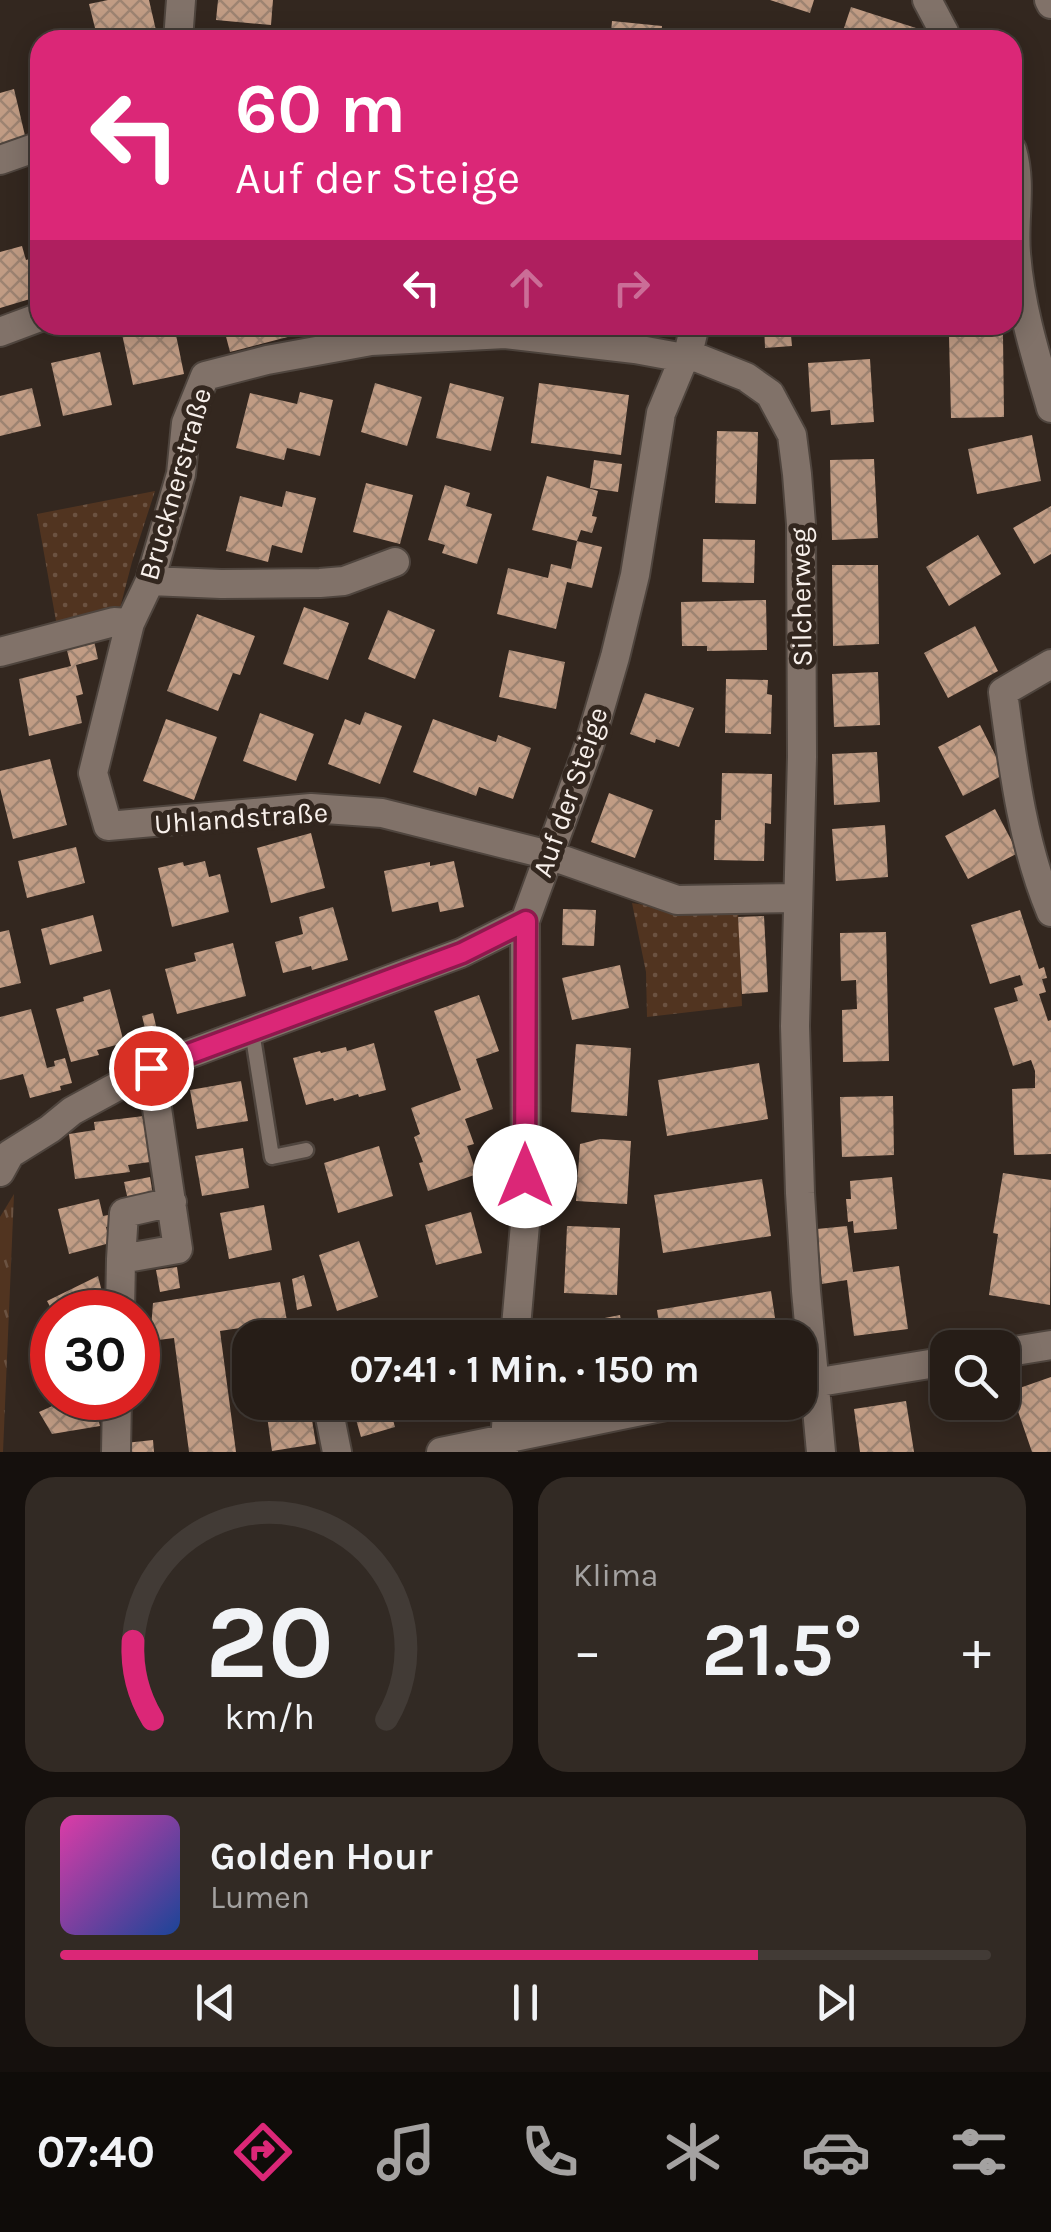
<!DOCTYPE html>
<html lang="de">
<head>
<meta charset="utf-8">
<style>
	body { margin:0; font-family:Karla,sans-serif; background:#322a24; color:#f1f3f6; height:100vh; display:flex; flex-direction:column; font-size:38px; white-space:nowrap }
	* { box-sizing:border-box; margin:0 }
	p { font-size:32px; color:#a4a2a1 }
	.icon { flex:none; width:55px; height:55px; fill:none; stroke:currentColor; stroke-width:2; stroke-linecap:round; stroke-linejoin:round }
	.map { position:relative; height:1452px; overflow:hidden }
	.drawer { display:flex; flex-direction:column; gap:25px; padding:25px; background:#15100d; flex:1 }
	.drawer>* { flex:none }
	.hud { position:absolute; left:30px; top:30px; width:992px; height:305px; border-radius:30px; box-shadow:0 5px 25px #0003,0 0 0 2px #423b36; background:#db2777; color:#fff; overflow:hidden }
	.tools { position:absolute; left:930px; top:1330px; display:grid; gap:20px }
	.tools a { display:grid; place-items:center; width:90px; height:90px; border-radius:20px; background:#261d17; box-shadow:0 5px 25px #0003,0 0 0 2px #423b36; font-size:50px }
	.speed { position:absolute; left:30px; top:1290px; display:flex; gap:20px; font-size:50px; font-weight:700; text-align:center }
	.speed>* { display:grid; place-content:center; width:130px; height:130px; border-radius:50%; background:#261d17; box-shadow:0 5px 25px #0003,0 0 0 2px #423b36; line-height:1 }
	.speed .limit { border:15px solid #d22; background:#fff; color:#111 }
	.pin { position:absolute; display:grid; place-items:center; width:85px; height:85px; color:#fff; margin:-42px; border:5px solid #fff; border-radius:50%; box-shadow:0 2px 10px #0007 }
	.me { position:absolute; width:110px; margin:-55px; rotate:0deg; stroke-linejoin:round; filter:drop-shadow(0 0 8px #0008) }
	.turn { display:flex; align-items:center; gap:35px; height:210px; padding:0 40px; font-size:45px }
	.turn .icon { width:130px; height:130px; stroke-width:2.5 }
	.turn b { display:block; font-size:70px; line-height:85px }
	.lanes { display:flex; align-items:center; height:95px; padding:0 40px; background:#0003; justify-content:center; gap:50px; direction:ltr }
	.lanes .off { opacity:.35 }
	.big { font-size:75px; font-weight:700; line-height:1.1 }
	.drawer .widget { flex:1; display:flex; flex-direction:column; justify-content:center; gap:15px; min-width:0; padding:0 35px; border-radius:30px; background:#322a24 }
	.drawer .dial { align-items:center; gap:0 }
	.dial svg { height:260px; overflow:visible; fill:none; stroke:#423b36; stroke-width:7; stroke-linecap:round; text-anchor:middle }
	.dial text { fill:#f1f3f6; stroke:none }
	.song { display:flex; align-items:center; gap:30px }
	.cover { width:120px; height:120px; border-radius:15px; background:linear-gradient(135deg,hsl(320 70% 55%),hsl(220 70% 35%)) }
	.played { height:10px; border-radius:5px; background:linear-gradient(90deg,#db2777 75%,#423b36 75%) }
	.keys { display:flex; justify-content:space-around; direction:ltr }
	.heat { display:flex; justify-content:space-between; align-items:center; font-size:55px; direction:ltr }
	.drawer .tiles { flex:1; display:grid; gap:25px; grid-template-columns:1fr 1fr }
	.widget:last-child { grid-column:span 2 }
	.trip { position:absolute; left:232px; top:1320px; width:585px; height:100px; border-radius:30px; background:#261d17; box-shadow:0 5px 25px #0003,0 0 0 2px #423b36; font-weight:700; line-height:100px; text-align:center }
	.tabs { display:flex; height:160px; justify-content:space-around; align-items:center; background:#0f0c09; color:#a4a2a1 }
	.tabs .icon { width:70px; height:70px }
	.tabs .current { color:#db2777 }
	.tabs b { font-size:45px; color:#f1f3f6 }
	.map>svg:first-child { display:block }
</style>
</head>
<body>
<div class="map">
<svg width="1051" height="1452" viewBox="0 0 1051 1452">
	<defs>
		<pattern id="grass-tufts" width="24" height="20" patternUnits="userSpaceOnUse" patternTransform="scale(2.5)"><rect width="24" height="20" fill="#513420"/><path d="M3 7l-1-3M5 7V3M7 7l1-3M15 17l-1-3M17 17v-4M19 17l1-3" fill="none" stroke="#6b5241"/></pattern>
		<pattern id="park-dots" width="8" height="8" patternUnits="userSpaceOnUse" patternTransform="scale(2.5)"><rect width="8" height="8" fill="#513420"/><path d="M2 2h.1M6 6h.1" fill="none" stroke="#6b5241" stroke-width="1.8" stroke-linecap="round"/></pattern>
		<pattern id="building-cross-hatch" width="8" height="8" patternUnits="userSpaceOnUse" patternTransform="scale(2.5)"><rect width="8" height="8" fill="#c19c84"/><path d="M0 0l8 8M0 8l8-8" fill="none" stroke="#9d8371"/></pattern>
	</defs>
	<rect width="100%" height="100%" fill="#33271f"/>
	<!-- grass -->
	<path fill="url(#grass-tufts)" d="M14 1194 3 1452H0V1217Z"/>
	<!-- park -->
	<path fill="url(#park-dots)" d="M155 491 132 562 119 612 58 632 37 514Z
		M632 903 677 910 738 908 742 1006 647 1017 646 972Z"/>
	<!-- building -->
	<path fill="url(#building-cross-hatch)" d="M108 0H149L158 39 98 40 89 4Z
		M218 0H273L271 25 216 20Z
		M770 0H814L810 13Z
		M851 7 919 29 915 40H840Z
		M612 21 662 26 661 40H593L594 32 611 33Z
		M539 28 540 40H480V32Z
		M14 89 27 144 0 151V93Z
		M22 246 26 260 40 256V296L0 308V252Z
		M167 325H174L184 374 133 385 122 334Z
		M223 325H301L303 333 230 352Z
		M764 325H790L792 346 765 348Z
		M1003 335 1004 417 951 418 949 336Z
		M100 352 112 405 63 416 51 363Z
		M870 359 874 422 831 425 830 410 811 412 808 363Z
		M375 383 422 397 407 446 361 432Z
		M450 383 504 397 491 451 436 438Z
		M539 383 629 395 621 455 531 443Z
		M32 388 41 426 0 436V396Z
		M300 392 333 400 320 456 287 448 284 460 236 448 250 393 297 404Z
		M717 431 758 432 756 504 715 503Z
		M1032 435 1041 481 977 494 968 449Z
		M874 459 878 538 832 540 830 460Z
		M594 460 622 464 618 492 590 488Z
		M547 476 598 491 592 516 597 517 592 533 581 530 577 541 532 530Z
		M366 483 413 495 400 544 353 532Z
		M445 485 470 493 466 506 492 514 477 564 442 553 445 545 428 540Z
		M286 491 316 498 302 553 272 545 268 562 226 551 240 496 282 507Z
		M1051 506V554L1034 564 1013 528Z
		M978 535 1001 574 949 606 926 567Z
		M703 539 755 540 754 583 702 582Z
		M577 541 602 547 592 588 567 582 556 629 497 614 508 568 548 578 551 564 571 569Z
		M832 565H878L879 644 833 646Z
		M766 600 767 650 707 651V646H682L681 602Z
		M304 607 349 623 328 680 283 664Z
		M388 610 435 630 415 679 368 659Z
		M197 614 255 636 240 675 233 673 218 711 167 691Z
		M975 626 998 671 948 698 924 653Z
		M93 636 98 659 76 665 83 694 76 696 82 723 29 736 19 679 71 666 65 643Z
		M509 650 565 662 556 709 499 697Z
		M878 672 880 725 834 727 832 674Z
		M726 679 768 680 767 694 772 695 771 734 725 733Z
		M645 693 694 708 679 747 656 739 655 743 630 734Z
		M365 712 402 726 380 784 328 764 345 719 360 725Z
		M260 713 314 734 296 781 243 761Z
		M166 719 217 737 194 800 143 781Z
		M433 719 496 742 498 735 531 748 513 799 479 787 476 796 413 772Z
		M980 725 1005 774 963 796 938 747Z
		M877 752 880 802 834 805 832 754Z
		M50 759 67 825 13 839 0 788V771Z
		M722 773 772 774 771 824 765 823 764 861 714 860 715 820H721Z
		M609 793 653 810 635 858 591 842Z
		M995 809 1018 853 968 879 945 836Z
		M885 825 888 877 836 881 832 829Z
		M311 833 325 888 271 903 257 848Z
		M76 847 85 883 27 898 18 861Z
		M205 861 209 877 220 874 229 912 172 927 158 868 183 862 184 866Z
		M454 861 464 907 440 912 438 902 392 912 384 871 430 862V866Z
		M333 907 348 960 312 970 311 966 283 973 275 942 303 934 299 917Z
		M563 909 596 910 594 946 562 945Z
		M1020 910 1039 969 1044 967 1047 978 1042 979 1046 992 1039 994 1048 1021 1051 1020V1154L1014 1155 1012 1089 1035 1088V1071L1031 1060 1013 1066 994 1008 1018 1001 1014 988 1023 985 1020 975 990 984 971 925Z
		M93 915 102 951 50 965 41 929Z
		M764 916 768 992 742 994 738 917Z
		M9 930 21 983 0 988V932Z
		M886 932 889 1061 843 1062 842 1010 857 1009 856 980 841 981 840 933Z
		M233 943 246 996 177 1014 165 969 196 961 194 953Z
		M620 965 629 1008 572 1020 562 978Z
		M110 989 124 1043 97 1050 99 1055 71 1062 56 1009 84 1001 83 997Z
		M479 995 499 1051 476 1059 493 1109 465 1119 474 1144 467 1146 477 1174 428 1191 419 1163 423 1162 414 1137 420 1134 411 1108 461 1090 434 1011Z
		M31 1009 47 1068 55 1066 54 1061 65 1058 72 1083 60 1086 61 1090 30 1098 23 1074 0 1080V1017Z
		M153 1013 159 1038 148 1041 142 1016Z
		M374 1043 386 1090 359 1097 358 1094 334 1101 333 1098 306 1105 293 1058 320 1051 321 1053 346 1047 347 1051Z
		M576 1044 631 1048 627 1116 571 1112Z
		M759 1063 768 1119 667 1136 658 1080Z
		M241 1081 248 1121 197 1129 190 1090Z
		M893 1096 894 1155 842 1157 840 1097Z
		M144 1116 150 1162 128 1165 130 1172 75 1179 69 1134 95 1130 94 1122Z
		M600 1139 631 1141 627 1204 576 1201 580 1144Z
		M379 1146 393 1196 338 1213 324 1163Z
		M243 1148 249 1188 202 1196 195 1156Z
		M1003 1173 1051 1180 1050 1305 989 1295 998 1234 993 1233Z
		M150 1177 154 1201 129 1205 124 1182Z
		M892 1177 897 1229 854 1233 853 1221 848 1222 846 1199H851L850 1181Z
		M762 1179 771 1236 663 1253 654 1195Z
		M99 1199 103 1216 108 1215 111 1226 106 1227 110 1243 69 1254 58 1209Z
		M264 1205 272 1250 229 1259 220 1213Z
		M471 1212 482 1253 436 1265 425 1225Z
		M567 1226 620 1228 617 1295 564 1293Z
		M847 1226 853 1272 899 1266 908 1329 854 1336 847 1280 822 1284 817 1229Z
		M359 1241 378 1297 337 1311 319 1255Z
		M177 1267 180 1288 160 1292 156 1270Z
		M304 1275 312 1306 297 1310 292 1279Z
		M98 1276 107 1312H53L47 1301Z
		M280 1282 287 1321 297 1319 299 1338H255L253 1326 220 1331 236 1452H189L174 1338 150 1341 153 1303Z
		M771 1291 778 1338H661L657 1310Z
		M620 1315 624 1338H565L564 1326Z
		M1051 1377V1452H1032L1011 1391Z
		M70 1398H93L100 1426 52 1434 39 1412Z
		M906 1401 914 1452H860L854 1409Z
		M265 1402H309L316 1444 272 1451Z
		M351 1402H388L395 1427 361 1437Z
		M419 1402H460L461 1404 422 1415Z
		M153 1440 154 1452H125V1443Z"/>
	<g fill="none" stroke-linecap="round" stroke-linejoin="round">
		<!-- service casing -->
		<g stroke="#4f453e" stroke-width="19">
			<path id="service" d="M252 1031 272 1157 306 1150"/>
		</g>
		<!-- minor casing -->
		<g stroke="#4f453e" stroke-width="32">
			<path id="minor" d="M927 0 944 32 946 40
				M1049 0 1051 4
				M178 40 181 0
				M1012 150C1022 184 1013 220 1016 253 1020 307 1036 357 1051 408
				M0 160 40 146
				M0 332 40 317
				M688 354 746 377 770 394 792 435 797 474 801 524 802 757 795 1026 800 1193 806 1291 821 1452
				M684 358 635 349 505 334 371 341 267 360 205 376 186 423 181 474 150 581 130 623 93 773 108 826 311 808 382 813 549 855 677 900 797 898
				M150 581 221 584 320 583 344 581 395 562
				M0 652 114 622 130 623
				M1051 664 1003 692C1013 766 1022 843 1051 912
				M151 1068 178 1249 121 1259 124 1213 172 1202
				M0 1172 10 1154 50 1129 72 1111 151 1068 461 953 525 921
				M120 1312 121 1259
				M315 1337V1338
				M515 1338 526 1213 525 921 589 746 615 657 635 575 661 413 684 358 688 354 695 325
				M1002 1353 1051 1345
				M801 1385 948 1361
				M327 1402 337 1452
				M116 1452 117 1398
				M441 1452 685 1402
				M504 1452 508 1402"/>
		</g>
		<!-- service -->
		<use href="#service" stroke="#817269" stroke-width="14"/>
		<!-- minor -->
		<use href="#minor" stroke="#817269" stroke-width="28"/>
	</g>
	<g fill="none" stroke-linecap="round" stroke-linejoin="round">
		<!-- route casing -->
		<g stroke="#8e194d" stroke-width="25">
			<path id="route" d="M151 1068 462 953 526 921 525 1176"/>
		</g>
		<!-- route -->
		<use href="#route" stroke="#db2777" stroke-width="18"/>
	</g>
	<g text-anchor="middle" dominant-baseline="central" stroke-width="10" stroke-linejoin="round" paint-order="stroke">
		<!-- street labels -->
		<g font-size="28" fill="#f8f0eb" stroke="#33271f">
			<text transform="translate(175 484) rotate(-74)">Brucknerstraße</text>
			<text transform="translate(801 597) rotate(-91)">Silcherweg</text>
			<text transform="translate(570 792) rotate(-71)">Auf der Steige</text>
			<text transform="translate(241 818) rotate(-4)">Uhlandstraße</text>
		</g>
	</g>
</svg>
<div class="tools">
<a><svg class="icon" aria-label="search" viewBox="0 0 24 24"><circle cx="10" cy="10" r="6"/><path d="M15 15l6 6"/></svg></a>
</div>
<div class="speed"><div class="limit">30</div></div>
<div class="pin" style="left:151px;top:1068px;background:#d93025"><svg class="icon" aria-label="arrive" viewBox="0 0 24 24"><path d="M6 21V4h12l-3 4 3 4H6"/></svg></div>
<svg class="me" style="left:525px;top:1176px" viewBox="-20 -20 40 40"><circle r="19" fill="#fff"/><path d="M0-13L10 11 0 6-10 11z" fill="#db2777"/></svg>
<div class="trip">07:41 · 1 Min. · 150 m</div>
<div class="hud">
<div class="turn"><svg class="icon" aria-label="left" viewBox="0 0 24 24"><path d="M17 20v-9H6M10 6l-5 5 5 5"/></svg><div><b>60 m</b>Auf der Steige</div></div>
<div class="lanes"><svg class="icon" aria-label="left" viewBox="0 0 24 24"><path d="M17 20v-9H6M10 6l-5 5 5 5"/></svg><svg class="icon off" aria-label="ahead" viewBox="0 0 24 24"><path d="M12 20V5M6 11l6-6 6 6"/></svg><svg class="icon off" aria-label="right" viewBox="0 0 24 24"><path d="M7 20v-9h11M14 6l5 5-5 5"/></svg></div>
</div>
</div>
<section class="drawer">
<div class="tiles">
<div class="widget dial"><svg viewBox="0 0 100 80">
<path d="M14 69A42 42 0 1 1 86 69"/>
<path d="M14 69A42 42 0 0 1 8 45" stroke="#db2777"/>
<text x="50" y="56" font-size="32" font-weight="700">20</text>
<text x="50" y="72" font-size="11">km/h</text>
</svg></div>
<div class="widget"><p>Klima</p>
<div class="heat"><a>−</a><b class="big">21.5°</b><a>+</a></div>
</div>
<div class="widget">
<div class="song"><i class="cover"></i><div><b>Golden Hour</b><p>Lumen</p></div></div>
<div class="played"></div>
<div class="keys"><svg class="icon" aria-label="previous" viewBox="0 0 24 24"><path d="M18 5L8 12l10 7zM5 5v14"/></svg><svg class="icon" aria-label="pause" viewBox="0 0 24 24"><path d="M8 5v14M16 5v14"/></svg><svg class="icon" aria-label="next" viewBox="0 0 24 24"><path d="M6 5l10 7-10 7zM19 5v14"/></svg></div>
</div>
</div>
</section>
<nav class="tabs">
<b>07:40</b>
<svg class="icon current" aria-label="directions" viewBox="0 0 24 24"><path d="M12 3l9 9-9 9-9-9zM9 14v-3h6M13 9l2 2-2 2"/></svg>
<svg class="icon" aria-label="music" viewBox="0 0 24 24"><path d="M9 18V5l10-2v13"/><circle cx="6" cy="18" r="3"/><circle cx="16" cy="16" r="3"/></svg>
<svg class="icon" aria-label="phone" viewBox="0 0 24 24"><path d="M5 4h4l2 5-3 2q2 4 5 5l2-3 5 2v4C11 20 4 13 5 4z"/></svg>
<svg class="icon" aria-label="climate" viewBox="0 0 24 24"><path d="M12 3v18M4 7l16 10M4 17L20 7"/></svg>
<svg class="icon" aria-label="car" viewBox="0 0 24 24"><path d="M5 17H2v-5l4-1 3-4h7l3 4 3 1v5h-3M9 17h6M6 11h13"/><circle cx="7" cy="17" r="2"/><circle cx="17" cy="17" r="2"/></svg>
<svg class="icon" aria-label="filters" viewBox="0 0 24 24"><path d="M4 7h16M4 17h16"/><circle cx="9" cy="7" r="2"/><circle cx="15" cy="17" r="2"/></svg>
</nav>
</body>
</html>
